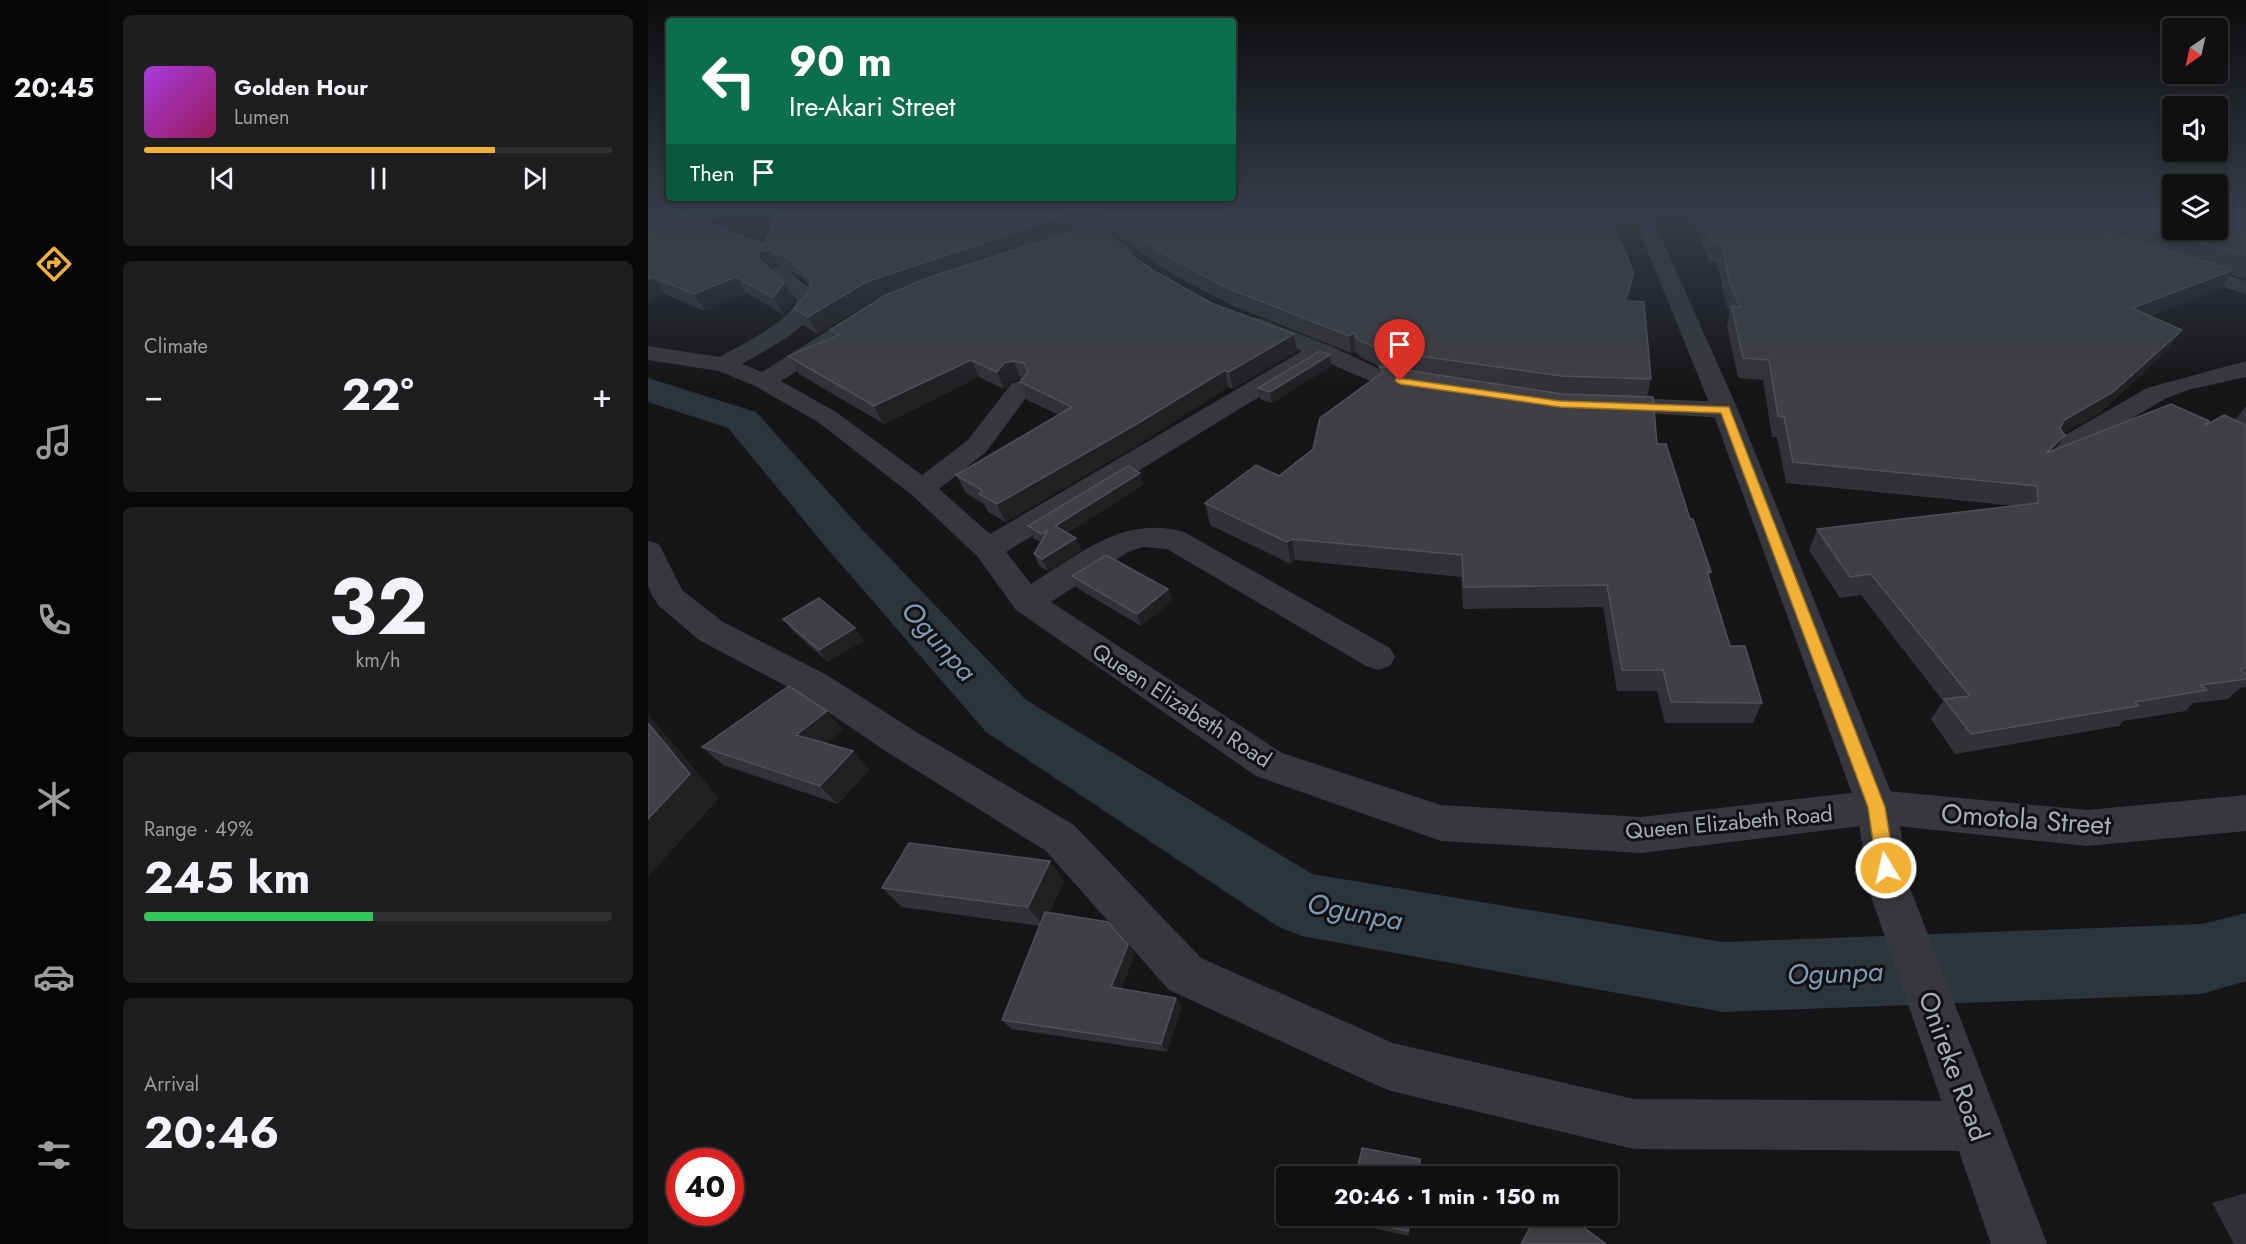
<!DOCTYPE html>
<html lang="en">
<head>
<meta charset="utf-8">
<style>
	body { margin:0; font-family:Jost,sans-serif; background:#1e1e20; color:#f1f3f6; height:100vh; display:flex; flex-direction:column; font-size:22px; white-space:nowrap }
	* { box-sizing:border-box; margin:0 }
	p { font-size:20px; color:#9c9d9f }
	.icon { flex:none; width:33px; height:33px; fill:none; stroke:currentColor; stroke-width:2; stroke-linecap:round; stroke-linejoin:round }
	.map { position:relative; flex:1; overflow:hidden }
	.sheet { display:flex; flex-direction:column; gap:15px; padding:15px; background:#09090a; width:540px }
	.sheet>* { flex:none }
	.banner { position:absolute; left:18px; top:18px; width:570px; height:183px; border-radius:6px; box-shadow:0 3px 9px #0003,0 0 0 2px #303032; background:#0b6e4f; color:#fff; overflow:hidden }
	.needle { width:39px; rotate:214deg }
	.buttons { position:absolute; left:1514px; top:18px; display:grid; gap:12px }
	.buttons a { display:grid; place-items:center; width:66px; height:66px; border-radius:6px; background:#101012; box-shadow:0 3px 9px #0003,0 0 0 2px #303032; font-size:30px }
	.speed { position:absolute; left:18px; top:1148px; display:flex; gap:12px; font-size:30px; font-weight:700; text-align:center }
	.speed>* { display:grid; place-content:center; width:78px; height:78px; border-radius:50%; background:#101012; box-shadow:0 3px 9px #0003,0 0 0 2px #303032; line-height:1 }
	.speed .limit { border:9px solid #d22; background:#fff; color:#111 }
	.pin { position:absolute; display:grid; place-items:center; width:51px; height:51px; color:#fff; margin:-62px -26px; border-radius:50% 50% 50% 0; rotate:-45deg; box-shadow:0 0 6px #0007 }
	.pin .icon { rotate:45deg }
	.me { position:absolute; width:66px; margin:-33px; rotate:351deg; stroke-linejoin:round; filter:drop-shadow(0 0 4px #0008) }
	.turn { display:flex; align-items:center; gap:21px; height:126px; padding:0 24px; font-size:27px }
	.turn .icon { width:78px; height:78px; stroke-width:2.5 }
	.turn b { display:block; font-size:42px; line-height:51px }
	.then { display:flex; align-items:center; height:57px; padding:0 24px; background:#0003; gap:12px; font-size:22px }
	.big { font-size:45px; font-weight:700; line-height:1.1 }
	.sheet .widget { flex:1; display:flex; flex-direction:column; justify-content:center; gap:9px; min-width:0; padding:0 21px; border-radius:9px; background:#1e1e20 }
	.sheet .dial { align-items:center; gap:0 }
	.dial b { font-size:78px; line-height:1 }
	.song { display:flex; align-items:center; gap:18px }
	.cover { width:72px; height:72px; border-radius:9px; background:linear-gradient(135deg,hsl(280 70% 55%),hsl(330 70% 35%)) }
	.played { height:6px; border-radius:3px; background:linear-gradient(90deg,#f2b134 75%,#303032 75%) }
	.keys { display:flex; justify-content:space-around; direction:ltr }
	.heat { display:flex; justify-content:space-between; align-items:center; font-size:33px; direction:ltr }
	.charge { height:9px; border-radius:4px; background:linear-gradient(90deg,#34c759 49%,#303032 0) }
	.trip { position:absolute; left:628px; top:1166px; width:342px; height:60px; border-radius:6px; background:#101012; box-shadow:0 3px 9px #0003,0 0 0 2px #303032; font-weight:700; line-height:60px; text-align:center }
	main { display:flex; flex:1; min-height:0 }
	.menu { display:flex; flex-direction:column; width:108px; justify-content:space-around; align-items:center; background:#060607; color:#9c9d9f }
	.menu .icon { width:42px; height:42px }
	.menu .current { color:#f2b134 }
	.menu b { font-size:27px; color:#f1f3f6 }
	.map>svg:first-child { display:block }
</style>
</head>
<body>
<main>
<nav class="menu">
<b>20:45</b>
<svg class="icon current" aria-label="directions" viewBox="0 0 24 24"><path d="M12 3l9 9-9 9-9-9zM9 14v-3h6M13 9l2 2-2 2"/></svg>
<svg class="icon" aria-label="music" viewBox="0 0 24 24"><path d="M9 18V5l10-2v13"/><circle cx="6" cy="18" r="3"/><circle cx="16" cy="16" r="3"/></svg>
<svg class="icon" aria-label="phone" viewBox="0 0 24 24"><path d="M5 4h4l2 5-3 2q2 4 5 5l2-3 5 2v4C11 20 4 13 5 4z"/></svg>
<svg class="icon" aria-label="climate" viewBox="0 0 24 24"><path d="M12 3v18M4 7l16 10M4 17L20 7"/></svg>
<svg class="icon" aria-label="car" viewBox="0 0 24 24"><path d="M5 17H2v-5l4-1 3-4h7l3 4 3 1v5h-3M9 17h6M6 11h13"/><circle cx="7" cy="17" r="2"/><circle cx="17" cy="17" r="2"/></svg>
<svg class="icon" aria-label="filters" viewBox="0 0 24 24"><path d="M4 7h16M4 17h16"/><circle cx="9" cy="7" r="2"/><circle cx="15" cy="17" r="2"/></svg>
</nav>
<section class="sheet">
<div class="widget">
<div class="song"><i class="cover"></i><div><b>Golden Hour</b><p>Lumen</p></div></div>
<div class="played"></div>
<div class="keys"><svg class="icon" aria-label="previous" viewBox="0 0 24 24"><path d="M18 5L8 12l10 7zM5 5v14"/></svg><svg class="icon" aria-label="pause" viewBox="0 0 24 24"><path d="M8 5v14M16 5v14"/></svg><svg class="icon" aria-label="next" viewBox="0 0 24 24"><path d="M6 5l10 7-10 7zM19 5v14"/></svg></div>
</div>
<div class="widget"><p>Climate</p>
<div class="heat"><a>−</a><b class="big">22°</b><a>+</a></div>
</div>
<div class="widget dial"><b>32</b><p>km/h</p></div>
<div class="widget"><p>Range · 49%</p><b class="big">245 km</b><div class="charge"></div></div>
<div class="widget"><p>Arrival</p><b class="big">20:46</b></div>
</section>
<div class="map">
<svg width="1598" height="1244" viewBox="0 0 1598 1244">
	<rect width="100%" height="100%" fill="#161618"/>
	<g fill="none" stroke-linecap="round" stroke-linejoin="round">
		<!-- canal -->
		<path fill="#2c353c" fill-rule="evenodd" d="M0 378 108 412 210 525 378 700 664 874 1075 942 1554 924 1598 913V981L1554 994 1075 1012 653 936 629 926 338 732 178 547 80 428 0 402Z"/>
		<!-- minor -->
		<path fill="#37383d" fill-rule="evenodd" d="M57 210H85L82 214 0 241V229Z
			M412 210H432L487 252 484 256C465 261 423 226 412 210Z
			M1535 262 1598 281V294L1528 272 1525 268 1528 264Z
			M131 267 138 269 168 294 171 299C163 330 120 348 94 364L114 372 216 308 224 306 232 308 235 313 232 318 133 381 188 412 274 475 320 440 364 383 373 381 382 383 385 388 338 452 291 489 342 534 654 351 597 329 594 324 597 319 605 317 613 319 680 345 736 371 782 379 785 384 782 389C749 397 703 373 673 359L358 552 383 584C432 554 475 515 536 532L742 648 747 657 742 666 730 670 718 666 519 549 495 547 480 552 403 602 634 753 793 805 993 817 1229 790 1439 810 1598 795V831L1439 846 1229 824 993 853 793 841 608 776 368 610 329 556 264 495 170 422 107 386 71 371 0 360V346L72 357C91 346 143 321 149 300L121 273 124 269Z
			M1598 361V377L1540 390 1517 399 1423 454 1414 456 1405 454 1401 448 1405 442 1499 388Z
			M961 397 1077 402 1086 405 1090 410 1086 415 1077 418 952 410 948 405 952 400Z
			M0 541 11 544 34 590 75 622 179 675 265 730 426 825 553 958 745 1043 986 1099 1327 1101 1345 1108 1352 1126 1345 1144 1327 1151 986 1149 743 1091 726 1084 521 990 398 851 239 752 155 695 51 640 10 605 5 597 0 586Z"/>
		<!-- tertiary -->
		<path fill="#37383d" fill-rule="evenodd" d="M983 210H1001L1090 410 1249 807 1262 888 1399 1244H1343L1220 888 1209 807 1064 410Z"/>
	</g>
	<!-- wall -->
	<path fill="#323236" d="M0 210H12L17 218 116 244 424 213 429 229 508 272 649 351 585 389 580 387 498 440 358 522 340 512 336 504 318 493 308 475 411 415 379 400 372 382 374 379 364 381 356 389 331 377 236 424 151 374 140 356 186 337 182 330 245 292 226 299 170 334 156 326 146 309 159 294 162 286 151 275 131 266 122 268 121 269 146 300 136 315 99 293 57 311 16 294 0 303Z
		M435 210H990L987 226 968 232 983 290 980 301 1003 379 999 397 1009 444 1042 519 1063 572 1061 578 1082 646 1114 703 1105 723H1017L1009 691H969L955 607 815 609 813 577 647 560 643 564 562 525 557 503 631 476 665 449 731 374V366L712 357 707 351 703 353 585 306 528 276 454 226Z
		M1041 210H1598V279L1583 274 1573 288 1502 316 1534 330 1521 349 1452 413 1415 433 1417 435 1409 448 1557 426 1587 420 1598 406V687L1592 688 1580 699 1545 703 1538 711 1475 721 1471 726 1307 754 1283 719 1295 701 1213 595 1192 598 1161 550 1169 529 1368 506 1138 483 1129 437H1124L1115 380 1090 378 1079 326 1082 314 1077 300 1069 262H1061Z
		M683 366 624 403 612 399 610 388Z
		M496 484 419 533 428 538 433 550 400 571 391 566 386 554 393 542 385 538 380 526Z
		M424 576 520 589 524 601 493 626 429 588Z
		M135 619 216 640 180 662 144 630Z
		M195 730 178 743 205 751 221 770 190 804 75 765 54 747Z
		M416 881 401 913 480 945 487 954 473 989 534 1006 519 1052 363 1029 354 1020 392 926 254 907 234 888Z
		M1598 1193V1244H1586L1564 1203Z
		M700 1215H765L761 1236 702 1223 699 1218Z"/>
	<!-- shaded-wall -->
	<path fill="#212124" d="M0 210H12L18 220 0 227Z
		M990 211 987 226 960 235 962 219Z
		M424 213 429 229 226 299 170 334 160 317 218 282Z
		M122 250 131 266 122 268 119 273 109 257 113 251Z
		M1585 270 1573 288 1472 328 1484 308Z
		M986 273 983 290 975 318 977 301Z
		M5 277 16 294 0 303V280Z
		M88 277 99 293 57 311 46 294Z
		M136 283 146 300 136 315 125 297Z
		M1534 330 1521 349 1452 413 1404 440 1416 420Z
		M706 333 707 351 703 353 701 336Z
		M646 334 649 351 585 389 581 372Z
		M682 355 683 366 624 403 622 392Z
		M323 360 331 377 236 424 226 406Z
		M365 361 373 379 364 381 356 389 349 372 356 363Z
		M577 370 580 387 498 440 358 522 349 504Z
		M1417 435 1404 456 1398 453Z
		M492 473 496 484 412 537 407 526Z
		M428 538 433 550 400 571 394 559Z
		M644 539 647 560 643 564 639 542Z
		M520 589 524 601 493 626 489 614Z
		M207 628 216 640 180 662 171 650Z
		M179 711 195 730 165 753 148 735Z
		M0 714 71 798 0 877Z
		M205 751 221 770 190 804 172 786Z
		M402 861 416 881 395 926 380 907Z
		M480 945 487 954 470 996 463 987Z
		M528 998 534 1006 519 1052 513 1044Z
		M772 1159 773 1165 771 1176H770Z
		M763 1215H765L761 1236 760 1231Z"/>
	<!-- building -->
	<path fill="#3f3f44" stroke="#4f5156" stroke-width="1.5" d="M131 210H421L424 213 218 282 160 317 146 309 159 294 163 281 142 259 122 250 113 251 109 257 136 283 125 297 88 277 46 294 5 277 0 280V223L33 213 116 244Z
		M450 210H990L962 219 986 273 977 301 996 302 1003 379 914 376 736 351 710 340 706 333 701 336 582 289 524 259Z
		M1051 210H1387L1585 270 1484 308 1534 330 1465 392 1416 420 1412 429 1417 435 1398 453 1523 404 1561 421 1556 426 1576 415 1598 425V668L1592 669 1598 675V679L1553 685 1559 690 1487 702 1490 706 1323 734 1296 699 1322 696 1223 574 1202 577 1169 529 1390 503 1389 486 1145 462 1136 417 1130 416 1121 360 1095 358 1084 307H1092L1081 281 1074 243H1065Z
		M1443 210H1524V230H1569V210H1598V256Z
		M439 226 508 272 563 303 646 334 581 372 577 370 492 422 349 504 331 494 335 491 308 475 424 407 372 382 380 372 376 363 365 361 356 363 349 372 323 360 226 406 140 356 191 335 182 330 236 296 282 277Z
		M672 351 682 355 622 392 610 388Z
		M731 366 914 394 1005 397 1009 444H1018L1042 519H1045L1063 572H1059L1082 646H1097L1114 703 1023 702 1015 670H974L959 585 816 587 814 555 644 539 639 542 557 503 608 465 631 476 665 449 672 418 735 372Z
		M480 466 492 473 407 526 428 538 394 559 386 554 400 530 393 534 380 526Z
		M458 555 520 589 489 614 424 576Z
		M171 598 207 628 171 650 135 619Z
		M141 686 179 711 148 735 205 751 172 786 54 747Z
		M0 723 42 774 0 819Z
		M261 843 402 861 380 907 234 888Z
		M397 912 460 922 480 945 463 987 528 998 513 1044 354 1020Z
		M714 1148 772 1159 770 1176H708Z
		M700 1215H763L760 1231 699 1218Z
		M889 1215H919L958 1244H873Z"/>
	<!-- sky -->
	<linearGradient id="sky" x2="0" y2="1"><stop stop-color="#0c0c0d"/><stop offset="0.55" stop-color="#363c48"/><stop offset="1" stop-color="#363c48" stop-opacity="0"/></linearGradient>
	<rect width="1598" height="384" fill="url(#sky)"/>
	<!-- route -->
	<path fill="#f2b134" stroke="#9d7322" stroke-width="1.5" d="M749 378 912 401 1081 407 1237 807 1247 868 1244 874 1238 876 1232 874 1229 868 1220 807 1073 413 912 407 752 384 747 381Z"/>
	<g text-anchor="middle" dominant-baseline="central" stroke-width="6" stroke-linejoin="round" paint-order="stroke">
		<!-- street labels -->
		<g font-size="22" fill="#a8adb8" stroke="#111113">
			<text transform="translate(534 705) rotate(33)">Queen Elizabeth Road</text>
			<text transform="translate(1081 822) rotate(-5)">Queen Elizabeth Road</text>
		</g>
		<!-- near-street labels -->
		<g font-size="27" fill="#a8adb8" stroke="#111113">
			<text transform="translate(1378 819) rotate(4)">Omotola Street</text>
			<text transform="translate(1306 1066) rotate(70)">Onireke Road</text>
		</g>
		<!-- near-water labels -->
		<g font-size="28" font-style="italic" fill="#7f9bb3" stroke="#111113">
			<text transform="translate(291 641) rotate(48)">Ogunpa</text>
			<text transform="translate(707 912) rotate(11)">Ogunpa</text>
			<text transform="translate(1187 973) rotate(-2)">Ogunpa</text>
		</g>
	</g>
</svg>
<div class="buttons">
<a><svg class="needle" viewBox="-14 -14 28 28"><path d="M0-13l5 13h-10z" fill="#e53935"/><path d="M0 13l5-13h-10z" fill="#9c9d9f"/></svg></a>
<a><svg class="icon" aria-label="sound" viewBox="0 0 24 24"><path d="M4 9h4l5-4v14l-5-4H4zM17 9q2 3 0 6"/></svg></a>
<a><svg class="icon" aria-label="layers" viewBox="0 0 24 24"><path d="M12 4l9 5-9 5-9-5zM3 14l9 5 9-5"/></svg></a>
</div>
<div class="speed"><div class="limit">40</div></div>
<div class="pin" style="left:752px;top:381px;background:#d93025"><svg class="icon" aria-label="arrive" viewBox="0 0 24 24"><path d="M6 21V4h12l-3 4 3 4H6"/></svg></div>
<svg class="me" style="left:1238px;top:868px" viewBox="-20 -20 40 40"><circle r="17" fill="#f2b134" stroke="#fff" stroke-width="3"/><path d="M0-11L8 9 0 5-8 9z" fill="#fff"/></svg>
<div class="trip">20:46 · 1 min · 150 m</div>
<div class="banner">
<div class="turn"><svg class="icon" aria-label="left" viewBox="0 0 24 24"><path d="M17 20v-9H6M10 6l-5 5 5 5"/></svg><div><b>90 m</b>Ire-Akari Street</div></div>
<div class="then">Then<svg class="icon" aria-label="arrive" viewBox="0 0 24 24"><path d="M6 21V4h12l-3 4 3 4H6"/></svg></div>
</div>
</div>
</main>
</body>
</html>
